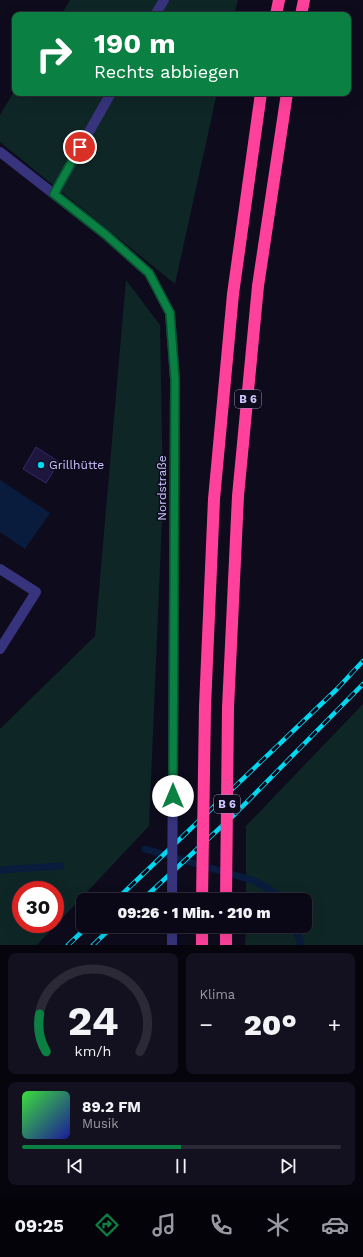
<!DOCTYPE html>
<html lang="de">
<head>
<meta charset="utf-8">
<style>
	body { margin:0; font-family:"Work Sans",sans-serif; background:#13111f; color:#f1f3f6; height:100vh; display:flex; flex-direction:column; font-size:15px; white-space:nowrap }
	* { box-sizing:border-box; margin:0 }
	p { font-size:13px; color:#999aa1 }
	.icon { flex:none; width:22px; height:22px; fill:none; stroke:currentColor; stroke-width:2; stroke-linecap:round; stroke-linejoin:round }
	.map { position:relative; height:945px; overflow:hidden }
	.drawer { display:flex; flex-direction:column; gap:8px; padding:8px; background:#06040c; flex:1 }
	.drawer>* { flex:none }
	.hud { position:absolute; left:12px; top:12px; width:339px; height:84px; border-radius:8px; box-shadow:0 4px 16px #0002,0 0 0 1px #2a2935; background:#0b8043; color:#fff; overflow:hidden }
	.speed { position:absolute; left:12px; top:881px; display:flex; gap:8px; font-size:20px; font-weight:700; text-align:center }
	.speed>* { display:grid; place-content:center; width:52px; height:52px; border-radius:50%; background:#0a0816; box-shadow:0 4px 16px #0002,0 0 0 1px #2a2935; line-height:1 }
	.speed .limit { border:6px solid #d22; background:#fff; color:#111 }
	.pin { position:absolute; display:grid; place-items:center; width:34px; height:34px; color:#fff; margin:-17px; border:2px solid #fff; border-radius:50%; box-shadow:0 1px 4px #0007 }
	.me { position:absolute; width:44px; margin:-22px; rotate:0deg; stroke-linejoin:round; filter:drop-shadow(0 0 3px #0008) }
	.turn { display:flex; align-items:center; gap:14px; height:84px; padding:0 16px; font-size:18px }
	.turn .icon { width:52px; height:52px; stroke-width:2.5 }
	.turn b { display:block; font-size:28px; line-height:34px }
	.big { font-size:30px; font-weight:800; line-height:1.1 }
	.drawer .tile { flex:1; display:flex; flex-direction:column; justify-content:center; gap:6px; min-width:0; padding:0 14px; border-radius:8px; background:#13111f }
	.drawer .dial { align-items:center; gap:0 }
	.dial svg { height:104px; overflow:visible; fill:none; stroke:#2a2935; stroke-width:7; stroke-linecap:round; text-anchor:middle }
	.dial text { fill:#f1f3f6; stroke:none }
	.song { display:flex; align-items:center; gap:12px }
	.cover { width:48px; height:48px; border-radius:6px; background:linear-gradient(135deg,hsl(120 70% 55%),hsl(240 70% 35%)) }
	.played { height:4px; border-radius:2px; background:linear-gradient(90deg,#0b8043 50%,#2a2935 50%) }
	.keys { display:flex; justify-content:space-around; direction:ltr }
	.heat { display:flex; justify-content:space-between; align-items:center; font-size:22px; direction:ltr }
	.drawer .tiles { flex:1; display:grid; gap:8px; grid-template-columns:1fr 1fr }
	.tile:last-child { grid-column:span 2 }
	.trip { position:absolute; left:76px; top:893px; width:236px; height:40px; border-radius:8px; background:#0a0816; box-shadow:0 4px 16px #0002,0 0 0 1px #2a2935; font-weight:800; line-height:40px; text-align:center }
	.tabs { display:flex; height:64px; justify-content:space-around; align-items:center; background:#040309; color:#999aa1 }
	.tabs .icon { width:28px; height:28px }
	.tabs .current { color:#0b8043 }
	.tabs b { font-size:18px; color:#f1f3f6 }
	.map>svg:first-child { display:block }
</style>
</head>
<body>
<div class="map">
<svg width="363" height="945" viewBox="0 0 363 945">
	<rect width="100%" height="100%" fill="#0e0b1d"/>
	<!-- green -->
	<path fill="#0e2726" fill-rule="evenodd" d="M70 0H238L234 15H61Z
		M15 90V93H217L175 284 0 142V115Z
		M126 280 160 325 163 496 149 826 37 945H0V729L95 636ZM21 890H55V924H21Z
		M363 704V945H245L246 926H305V900H246V826Z"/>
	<!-- water -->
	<path fill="#091c3d" d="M0 480 50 513 25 549 0 532Z"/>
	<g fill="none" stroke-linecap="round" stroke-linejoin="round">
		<!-- stream -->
		<path stroke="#091c3d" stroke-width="7" d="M145 849 255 881 287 900
			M0 870 61 866
			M295 926 301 945"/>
	</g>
	<!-- building -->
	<path fill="#1f163e" stroke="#35286b" d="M36 447 59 462 46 483 23 469Z"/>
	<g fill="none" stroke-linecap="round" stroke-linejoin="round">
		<!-- lane -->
		<path stroke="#37347d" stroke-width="10" d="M155 15 164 0
			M54 194 111 93
			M0 569 36 592 0 649"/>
		<!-- street -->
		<path stroke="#37347d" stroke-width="10" d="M0 152 105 234 149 273 170 313 175 380 173 766
			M172 945V926"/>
		<!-- highway -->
		<path stroke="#ff419c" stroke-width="12" d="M276 15 279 0
			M301 15 304 0
			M205 707 214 499 233 294 261 93
			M228 708 238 496 258 286 287 93
			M202 926V945
			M226 926V945"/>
		<!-- rail casing -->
		<g stroke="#00d8f1" stroke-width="4.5">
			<path id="rail" d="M116 900 337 689 363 661
				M142 900 235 814 363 684
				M68 945 88 926
				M93 945 113 926"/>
		</g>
		<!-- rail -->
		<use href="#rail" stroke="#0e0b1d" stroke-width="3" stroke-dasharray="9" stroke-linecap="butt"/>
		<!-- street-bridge -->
		<path stroke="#37347d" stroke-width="10" d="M172 900 173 766"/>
		<!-- highway-bridge -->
		<path stroke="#ff419c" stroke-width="12" d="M202 900 205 707
			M226 900 228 708"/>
	</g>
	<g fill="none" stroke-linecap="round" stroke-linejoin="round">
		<!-- route casing -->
		<g stroke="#07532c" stroke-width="10">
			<path id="route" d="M80 147 54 194 105 234 149 273 170 313 175 380 173 796"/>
		</g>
		<!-- route -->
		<use href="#route" stroke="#0b8043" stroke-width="7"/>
	</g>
	<!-- markers -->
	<circle fill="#00d8f1" stroke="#0e0b1d" stroke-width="1.5" cx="41" cy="465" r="4"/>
	<g text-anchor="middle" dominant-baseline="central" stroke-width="3" stroke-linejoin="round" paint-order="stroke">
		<!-- shield labels -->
		<g fill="#0e0b1d" stroke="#948ebb" stroke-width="1">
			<rect x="235" y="390" width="26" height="18" rx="3"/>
			<rect x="214" y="795" width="26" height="18" rx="3"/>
		</g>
		<g font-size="11" font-weight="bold" fill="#cdc6ff">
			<text x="248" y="399">B 6</text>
			<text x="227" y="804">B 6</text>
		</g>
		<!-- poi labels -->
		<g font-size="12" fill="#cdc6ff" stroke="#0e0b1d" text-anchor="start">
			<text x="49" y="465">Grillhütte</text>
		</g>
		<!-- street labels -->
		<g font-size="12" fill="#cdc6ff" stroke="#0e0b1d">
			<text transform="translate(162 488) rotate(-90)">Nordstraße</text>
		</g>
	</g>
</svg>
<div class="speed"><div class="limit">30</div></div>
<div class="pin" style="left:80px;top:147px;background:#d93025"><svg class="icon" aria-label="arrive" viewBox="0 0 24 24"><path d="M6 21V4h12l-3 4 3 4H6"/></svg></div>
<svg class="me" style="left:173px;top:796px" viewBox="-20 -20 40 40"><circle r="19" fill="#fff"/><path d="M0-13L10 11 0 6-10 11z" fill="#0b8043"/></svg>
<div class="trip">09:26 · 1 Min. · 210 m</div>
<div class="hud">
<div class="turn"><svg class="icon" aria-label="right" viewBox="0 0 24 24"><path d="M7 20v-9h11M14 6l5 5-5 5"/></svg><div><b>190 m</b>Rechts abbiegen</div></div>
</div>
</div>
<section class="drawer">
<div class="tiles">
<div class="tile dial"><svg viewBox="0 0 100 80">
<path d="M14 69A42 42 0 1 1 86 69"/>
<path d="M14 69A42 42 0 0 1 9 40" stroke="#0b8043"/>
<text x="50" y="56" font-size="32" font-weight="700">24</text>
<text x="50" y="72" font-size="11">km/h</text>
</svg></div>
<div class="tile"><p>Klima</p>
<div class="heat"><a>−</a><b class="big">20°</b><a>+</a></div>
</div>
<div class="tile">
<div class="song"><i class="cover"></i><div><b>89.2 FM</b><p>Musik</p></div></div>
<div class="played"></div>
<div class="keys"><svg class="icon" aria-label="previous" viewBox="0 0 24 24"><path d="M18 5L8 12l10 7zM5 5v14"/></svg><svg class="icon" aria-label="pause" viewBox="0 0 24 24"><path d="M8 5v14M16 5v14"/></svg><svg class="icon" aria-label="next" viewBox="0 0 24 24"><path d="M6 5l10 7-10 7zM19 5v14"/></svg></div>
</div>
</div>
</section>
<nav class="tabs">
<b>09:25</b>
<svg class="icon current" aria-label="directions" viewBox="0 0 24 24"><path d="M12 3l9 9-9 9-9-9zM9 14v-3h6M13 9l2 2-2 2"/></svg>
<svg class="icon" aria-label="music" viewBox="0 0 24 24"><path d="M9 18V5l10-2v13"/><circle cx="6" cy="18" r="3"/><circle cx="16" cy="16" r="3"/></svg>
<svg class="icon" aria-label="phone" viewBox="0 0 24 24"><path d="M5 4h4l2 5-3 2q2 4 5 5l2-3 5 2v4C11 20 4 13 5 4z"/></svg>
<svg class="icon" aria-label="climate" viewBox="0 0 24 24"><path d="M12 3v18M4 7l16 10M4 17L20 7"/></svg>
<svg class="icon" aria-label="car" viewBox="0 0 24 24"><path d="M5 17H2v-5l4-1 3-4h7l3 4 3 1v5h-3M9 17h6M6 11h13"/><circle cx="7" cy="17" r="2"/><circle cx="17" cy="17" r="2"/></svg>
</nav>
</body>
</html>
